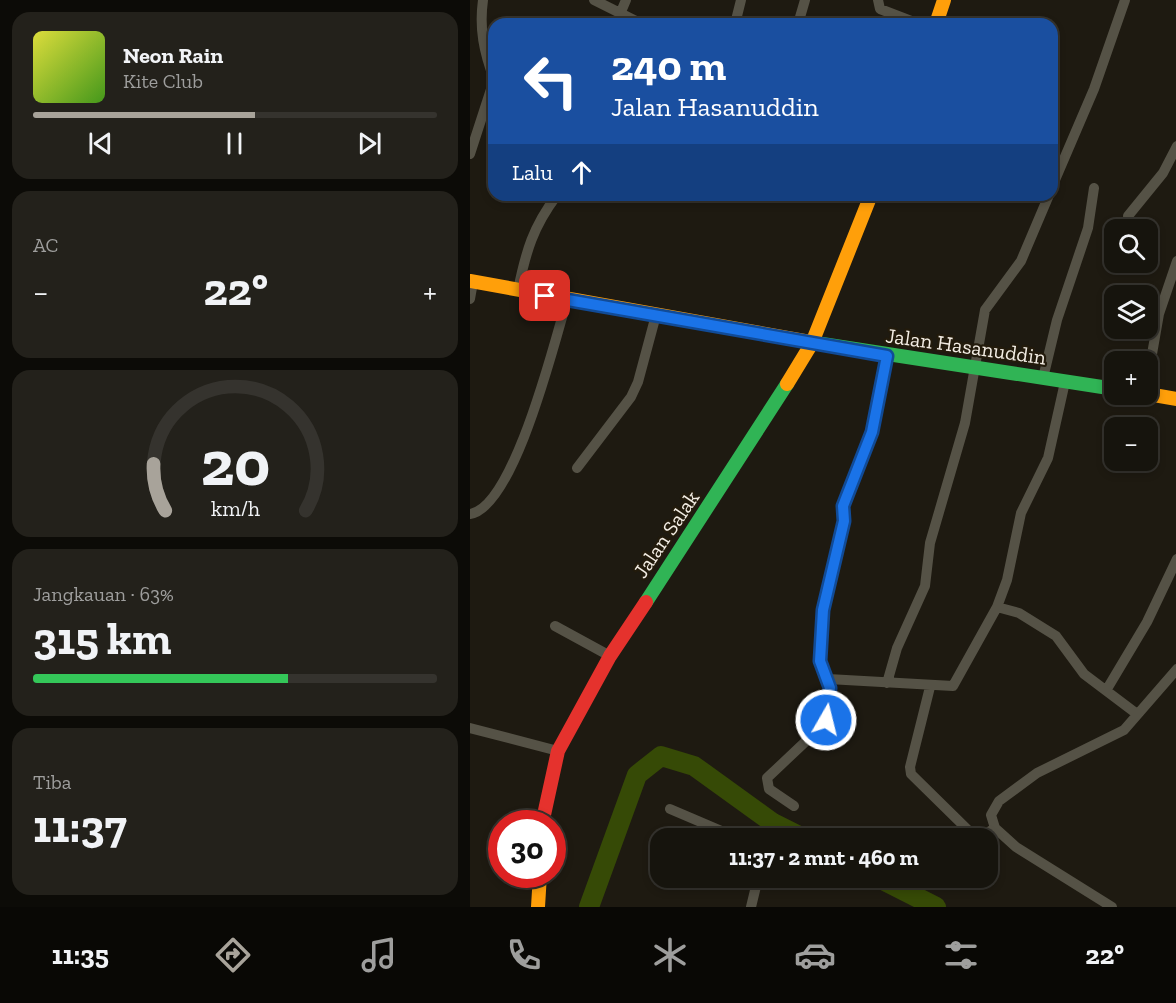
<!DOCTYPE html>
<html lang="id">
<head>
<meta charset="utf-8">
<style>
	body { margin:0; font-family:"Zilla Slab",serif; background:#23211b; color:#f1f3f6; height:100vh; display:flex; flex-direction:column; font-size:22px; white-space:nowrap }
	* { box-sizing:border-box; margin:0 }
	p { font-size:20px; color:#9e9e9d }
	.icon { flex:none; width:33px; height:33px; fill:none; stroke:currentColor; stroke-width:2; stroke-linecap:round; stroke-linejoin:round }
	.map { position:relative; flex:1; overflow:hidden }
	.drawer { display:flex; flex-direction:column; gap:12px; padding:12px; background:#0c0b07; width:470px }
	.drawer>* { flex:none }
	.guide { position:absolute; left:18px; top:18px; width:570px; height:183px; border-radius:18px; box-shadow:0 3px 9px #0003,0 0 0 2px #35332e; background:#1a4fa0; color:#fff; overflow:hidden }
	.fabs { position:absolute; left:634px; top:219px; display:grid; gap:12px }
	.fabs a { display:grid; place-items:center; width:54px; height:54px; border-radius:12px; background:#16140d; box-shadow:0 3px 9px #0003,0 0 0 2px #35332e; font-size:30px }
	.speed { position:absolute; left:18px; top:810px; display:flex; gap:12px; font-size:30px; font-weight:700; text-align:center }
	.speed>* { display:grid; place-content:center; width:78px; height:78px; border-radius:50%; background:#16140d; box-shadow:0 3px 9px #0003,0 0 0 2px #35332e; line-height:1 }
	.speed .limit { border:9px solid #d22; background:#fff; color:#111 }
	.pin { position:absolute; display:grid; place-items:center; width:51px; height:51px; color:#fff; margin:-26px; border-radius:12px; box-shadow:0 3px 9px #0006 }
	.me { position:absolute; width:66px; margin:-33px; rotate:8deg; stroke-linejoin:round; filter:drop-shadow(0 0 4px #0008) }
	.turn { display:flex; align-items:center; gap:21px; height:126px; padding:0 24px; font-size:27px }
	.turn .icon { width:78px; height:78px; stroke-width:2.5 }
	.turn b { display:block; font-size:42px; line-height:51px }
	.then { display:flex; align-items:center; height:57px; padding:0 24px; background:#0003; gap:12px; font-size:22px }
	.big { font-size:45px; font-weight:700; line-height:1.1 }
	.drawer .tile { flex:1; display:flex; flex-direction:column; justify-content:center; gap:9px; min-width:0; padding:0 21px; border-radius:18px; background:#23211b }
	.drawer .dial { align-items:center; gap:0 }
	.dial svg { height:156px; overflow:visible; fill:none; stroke:#35332e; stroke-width:7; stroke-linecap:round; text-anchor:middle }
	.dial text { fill:#f1f3f6; stroke:none }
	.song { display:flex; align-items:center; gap:18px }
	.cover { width:72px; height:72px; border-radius:9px; background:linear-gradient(135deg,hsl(60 70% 55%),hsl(100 70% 35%)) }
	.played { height:6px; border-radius:3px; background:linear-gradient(90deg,#a8a39a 55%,#35332e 55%) }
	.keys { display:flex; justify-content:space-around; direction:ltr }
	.heat { display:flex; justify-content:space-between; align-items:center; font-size:33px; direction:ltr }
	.charge { height:9px; border-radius:4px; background:linear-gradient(90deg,#34c759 63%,#35332e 0) }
	.trip { position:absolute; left:180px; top:828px; width:348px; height:60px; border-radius:18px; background:#16140d; box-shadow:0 3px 9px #0003,0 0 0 2px #35332e; font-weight:700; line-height:60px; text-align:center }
	.tab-bar { display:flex; height:96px; justify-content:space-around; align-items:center; background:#090805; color:#9e9e9d }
	.tab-bar .icon { width:42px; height:42px }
	.tab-bar .on { color:#a8a39a }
	.tab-bar b { font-size:27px; color:#f1f3f6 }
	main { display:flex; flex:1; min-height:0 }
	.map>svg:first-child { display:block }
</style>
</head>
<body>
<main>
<section class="drawer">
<div class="tile">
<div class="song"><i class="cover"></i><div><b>Neon Rain</b><p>Kite Club</p></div></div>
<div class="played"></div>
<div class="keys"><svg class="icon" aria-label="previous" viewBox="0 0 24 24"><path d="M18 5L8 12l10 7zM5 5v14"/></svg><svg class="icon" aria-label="pause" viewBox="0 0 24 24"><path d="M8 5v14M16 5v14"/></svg><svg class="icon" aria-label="next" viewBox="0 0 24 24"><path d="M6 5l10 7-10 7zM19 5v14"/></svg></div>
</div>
<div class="tile"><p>AC</p>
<div class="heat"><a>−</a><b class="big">22°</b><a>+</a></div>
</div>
<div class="tile dial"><svg viewBox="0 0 100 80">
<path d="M14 69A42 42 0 1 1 86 69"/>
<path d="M14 69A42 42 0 0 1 8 45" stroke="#a8a39a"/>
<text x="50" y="56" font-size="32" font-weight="700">20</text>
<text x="50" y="72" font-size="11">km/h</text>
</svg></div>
<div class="tile"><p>Jangkauan · 63%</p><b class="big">315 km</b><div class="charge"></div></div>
<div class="tile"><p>Tiba</p><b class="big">11:37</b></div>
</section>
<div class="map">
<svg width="707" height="907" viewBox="0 0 707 907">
	<rect width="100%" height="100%" fill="#1e1a11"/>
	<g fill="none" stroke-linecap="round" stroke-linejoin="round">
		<!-- river -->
		<path stroke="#364a06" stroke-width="20" d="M409 878 466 907
			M119 907 167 775 191 756 224 766 303 823 333 838"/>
		<!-- street -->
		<path stroke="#555246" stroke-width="10" d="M13 0C9 29 14 52 24 79
			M124 0 172 24
			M408 0 410 9 449 24
			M150 14 156 0
			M265 24 271 0
			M328 24 335 0
			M0 154 24 80
			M582 187 624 89 655 0
			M658 216 693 173 707 146
			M48 290C56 251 63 227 87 195
			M0 299 3 282
			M678 377 689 314 707 261
			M573 378 587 320 618 228 624 188
			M107 468 161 397 168 382 186 315
			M0 514C44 508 85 340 97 300
			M527 607 537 580 551 513 578 458 595 382
			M85 626 140 656
			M358 679 483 686 527 607 549 613 586 636 614 674 667 714
			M417 683 427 648 455 586 460 543 495 423 515 310 551 261 579 195
			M460 687 440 767 441 774 499 831 514 835 525 828
			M637 689 677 622 707 559
			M0 728 88 751
			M324 806 299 789 297 778 351 727 356 720 360 688 350 661 353 610 374 521 373 506 402 432 417 356
			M200 809 268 838
			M281 907 288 878
			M642 907 546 847 525 828 521 815 529 801 567 773 654 730 707 669"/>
		<!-- fast -->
		<path stroke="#30b455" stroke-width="14" d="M346 343 645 389
			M176 602 317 384"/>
		<!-- slow -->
		<path stroke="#ff9f0a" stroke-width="14" d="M466 24 474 0
			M0 281 346 343
			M317 384 342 343 401 195
			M678 394 707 399
			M68 907 70 874"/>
		<!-- jam -->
		<path stroke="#e5322d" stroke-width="14" d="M72 824 88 751 140 656 176 602"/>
	</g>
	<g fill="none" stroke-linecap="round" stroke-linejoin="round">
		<!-- route casing -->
		<g stroke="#114b97" stroke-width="15">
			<path id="route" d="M75 296 417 356 402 432 373 506 374 521 353 610 350 661 360 688 356 720"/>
		</g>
		<!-- route -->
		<use href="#route" stroke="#1a73e8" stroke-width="10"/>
	</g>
	<g text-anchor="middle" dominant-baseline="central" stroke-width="4.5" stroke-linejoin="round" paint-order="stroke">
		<!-- street labels -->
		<g font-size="21" fill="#f3ede4" stroke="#231b0c">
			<text transform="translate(496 346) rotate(8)">Jalan Hasanuddin</text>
			<text transform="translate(196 534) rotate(-56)">Jalan Salak</text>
		</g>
	</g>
</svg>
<div class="fabs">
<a><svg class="icon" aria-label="search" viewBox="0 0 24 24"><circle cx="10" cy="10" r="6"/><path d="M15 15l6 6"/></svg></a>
<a><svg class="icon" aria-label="layers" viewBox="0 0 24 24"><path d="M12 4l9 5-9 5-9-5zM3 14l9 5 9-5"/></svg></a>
<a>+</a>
<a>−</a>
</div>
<div class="speed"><div class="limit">30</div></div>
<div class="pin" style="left:75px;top:296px;background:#d93025"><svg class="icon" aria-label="arrive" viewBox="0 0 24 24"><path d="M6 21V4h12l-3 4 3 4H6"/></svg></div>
<svg class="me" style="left:356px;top:720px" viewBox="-20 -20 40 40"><circle r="17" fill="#1a73e8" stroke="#fff" stroke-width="3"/><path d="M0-11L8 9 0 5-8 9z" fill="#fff"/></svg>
<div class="trip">11:37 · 2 mnt · 460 m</div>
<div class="guide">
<div class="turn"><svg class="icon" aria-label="left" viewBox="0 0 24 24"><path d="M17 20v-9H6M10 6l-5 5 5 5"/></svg><div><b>240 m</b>Jalan Hasanuddin</div></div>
<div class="then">Lalu<svg class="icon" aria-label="ahead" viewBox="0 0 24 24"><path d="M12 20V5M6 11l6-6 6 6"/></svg></div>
</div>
</div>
</main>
<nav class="tab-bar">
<b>11:35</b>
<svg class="icon on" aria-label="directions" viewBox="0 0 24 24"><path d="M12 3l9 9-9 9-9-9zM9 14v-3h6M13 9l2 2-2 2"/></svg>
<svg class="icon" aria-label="music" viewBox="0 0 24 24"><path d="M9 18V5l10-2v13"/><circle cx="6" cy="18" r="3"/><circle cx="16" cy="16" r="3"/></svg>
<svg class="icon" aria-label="phone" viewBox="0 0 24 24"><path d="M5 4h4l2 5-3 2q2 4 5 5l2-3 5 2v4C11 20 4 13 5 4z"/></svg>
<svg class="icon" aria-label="climate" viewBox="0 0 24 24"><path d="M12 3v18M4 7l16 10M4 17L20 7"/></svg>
<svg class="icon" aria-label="car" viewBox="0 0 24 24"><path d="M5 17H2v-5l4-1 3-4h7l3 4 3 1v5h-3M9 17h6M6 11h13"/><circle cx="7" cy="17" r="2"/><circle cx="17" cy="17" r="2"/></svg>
<svg class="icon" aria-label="filters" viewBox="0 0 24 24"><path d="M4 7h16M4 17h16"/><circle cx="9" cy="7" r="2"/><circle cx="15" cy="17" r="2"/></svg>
<b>22°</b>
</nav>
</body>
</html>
